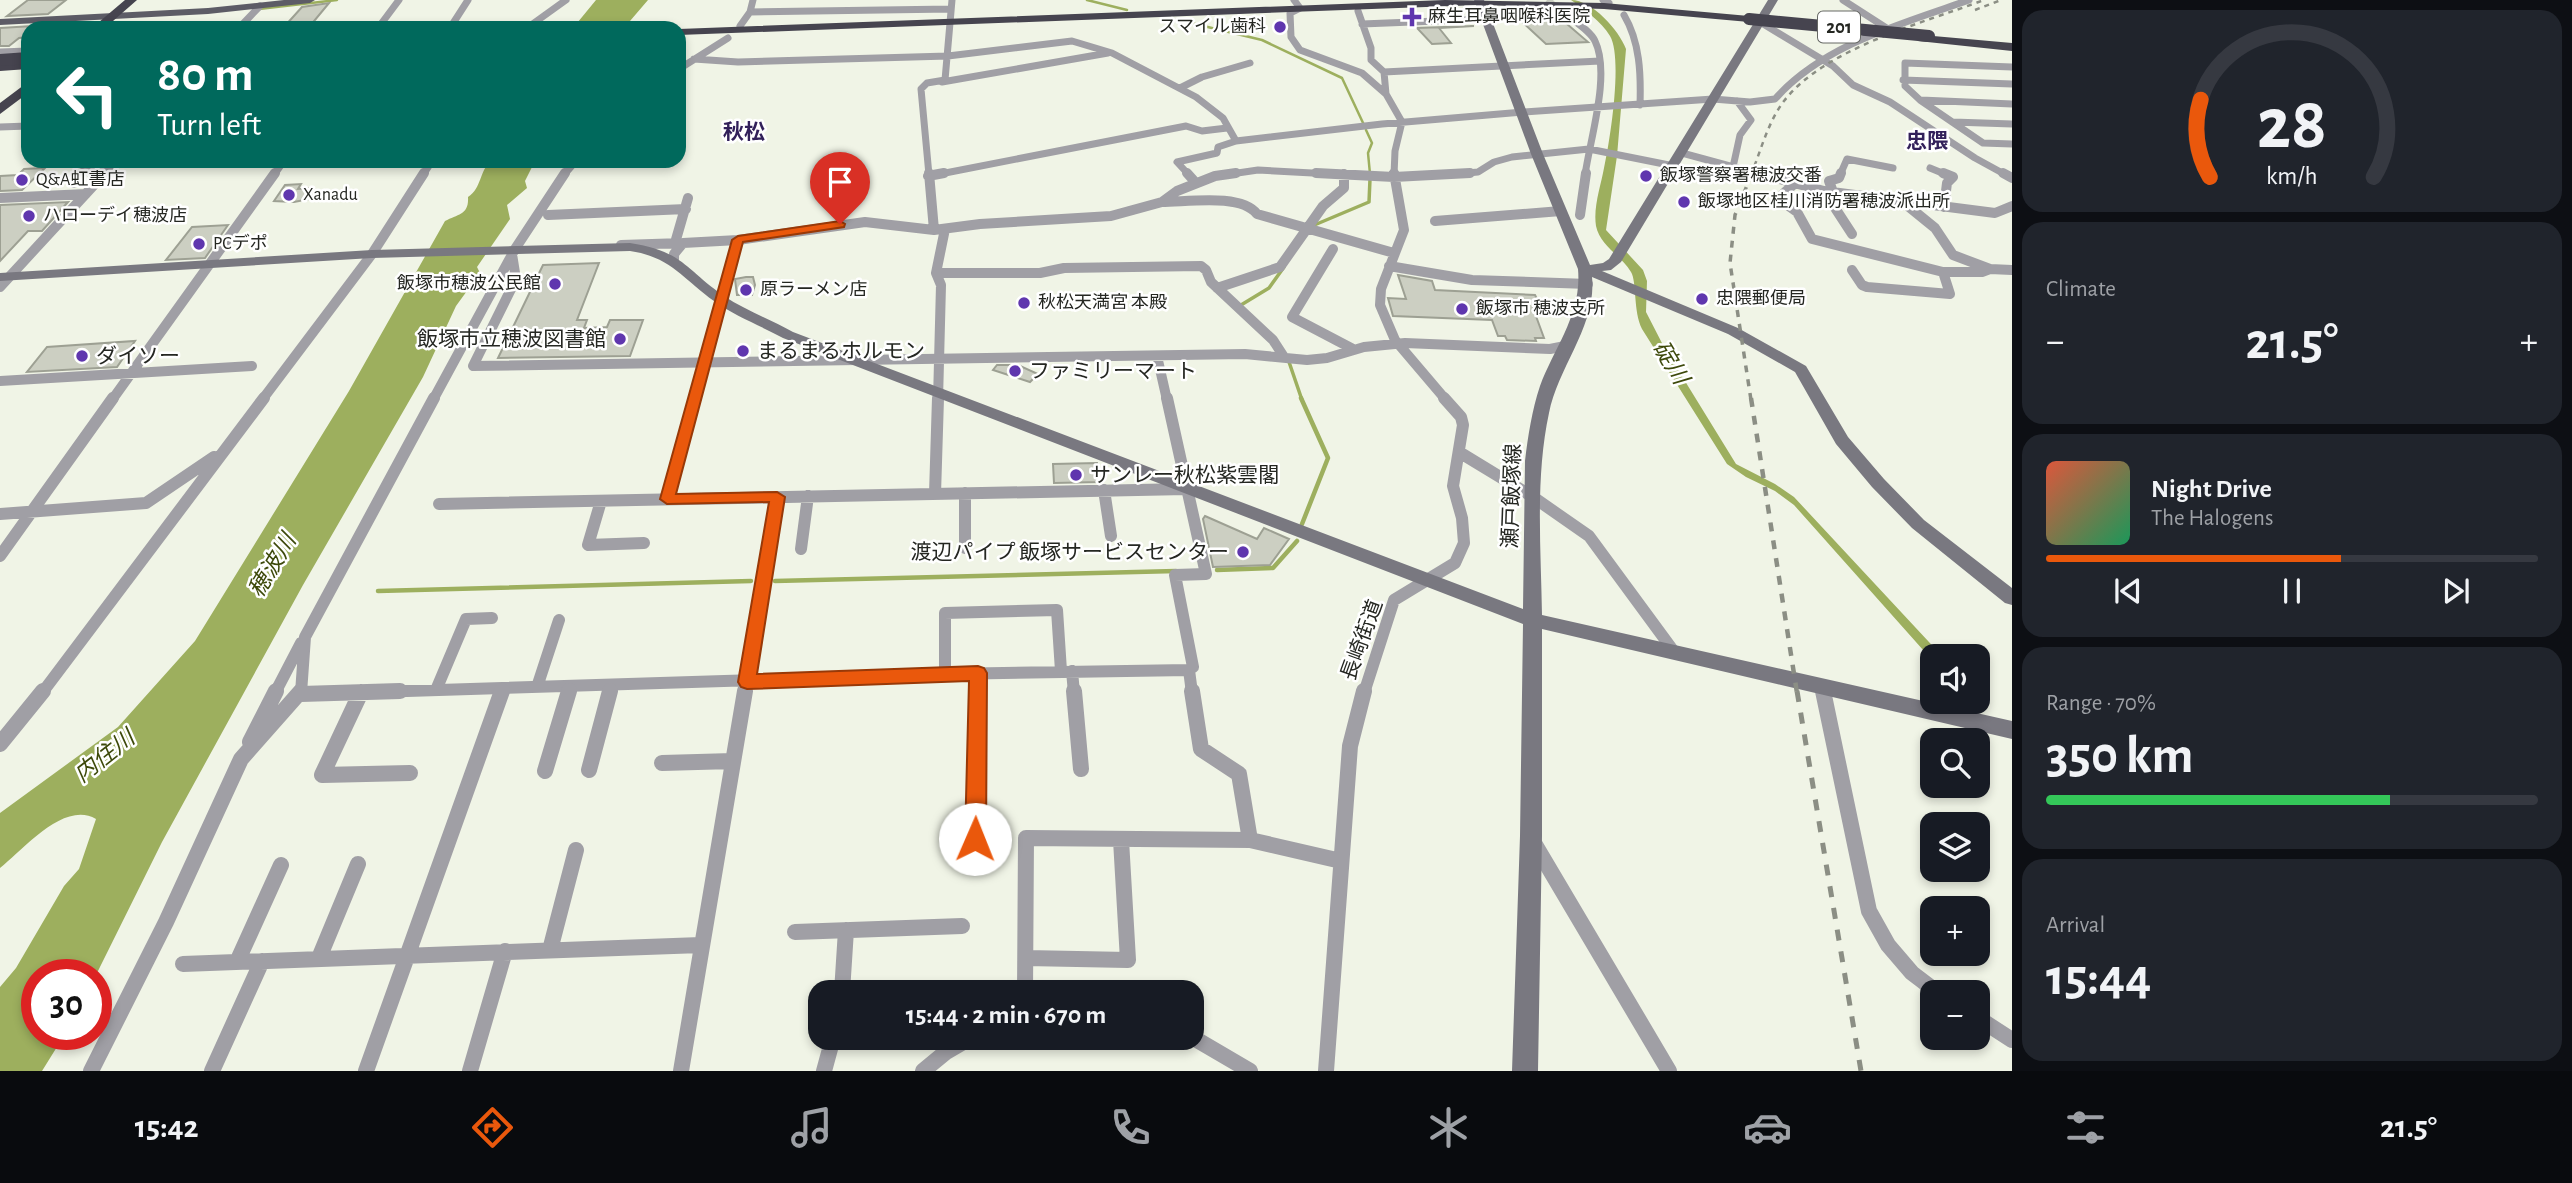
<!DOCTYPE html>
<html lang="en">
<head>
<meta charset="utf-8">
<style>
	body { margin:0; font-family:"Alegreya Sans","Noto Sans JP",sans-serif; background:#20242c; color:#f1f3f6; height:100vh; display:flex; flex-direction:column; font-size:26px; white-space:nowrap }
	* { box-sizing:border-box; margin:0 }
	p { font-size:23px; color:#9ea1a6 }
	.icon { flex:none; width:38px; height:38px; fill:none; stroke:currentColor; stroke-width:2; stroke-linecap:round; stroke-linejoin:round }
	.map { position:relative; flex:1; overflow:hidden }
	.side { display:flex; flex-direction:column; gap:10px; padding:10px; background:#0d0f14; width:560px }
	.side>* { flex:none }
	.hud { position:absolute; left:21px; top:21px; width:665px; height:147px; border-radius:21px; box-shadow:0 4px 10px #0003; background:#00695c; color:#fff; overflow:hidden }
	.fabs { position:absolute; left:1920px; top:644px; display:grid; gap:14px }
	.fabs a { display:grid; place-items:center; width:70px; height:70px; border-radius:14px; background:#171b24; box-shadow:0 4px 10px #0003; font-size:35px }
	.speed { position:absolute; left:21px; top:959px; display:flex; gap:14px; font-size:35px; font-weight:700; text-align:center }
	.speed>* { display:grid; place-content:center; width:91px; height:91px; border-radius:50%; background:#171b24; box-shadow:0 4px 10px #0003; line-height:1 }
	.speed .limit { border:10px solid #d22; background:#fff; color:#111 }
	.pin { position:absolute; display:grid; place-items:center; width:60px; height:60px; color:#fff; margin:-72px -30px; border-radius:50% 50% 50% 0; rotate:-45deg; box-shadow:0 0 7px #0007 }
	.pin .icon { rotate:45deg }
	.me { position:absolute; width:77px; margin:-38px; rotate:1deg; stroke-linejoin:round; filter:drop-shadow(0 0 5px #0008) }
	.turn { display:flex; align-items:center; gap:24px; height:147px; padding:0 21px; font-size:32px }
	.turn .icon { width:91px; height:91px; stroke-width:2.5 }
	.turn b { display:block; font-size:49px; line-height:60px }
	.big { font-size:52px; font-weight:700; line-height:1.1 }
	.side .tile { flex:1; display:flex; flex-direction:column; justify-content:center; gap:10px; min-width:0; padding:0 24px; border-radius:21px; background:#20242c }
	.side .dial { align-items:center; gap:0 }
	.dial svg { height:182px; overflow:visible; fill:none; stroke:#363941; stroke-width:7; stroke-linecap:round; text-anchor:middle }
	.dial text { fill:#f1f3f6; stroke:none }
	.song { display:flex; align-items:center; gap:21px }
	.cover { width:84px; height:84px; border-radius:10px; background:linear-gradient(135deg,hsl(10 70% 55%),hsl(150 70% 35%)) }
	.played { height:7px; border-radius:4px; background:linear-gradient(90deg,#ea580c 60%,#363941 60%) }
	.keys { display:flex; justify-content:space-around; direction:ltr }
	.heat { display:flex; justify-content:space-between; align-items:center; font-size:38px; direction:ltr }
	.charge { height:10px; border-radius:5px; background:linear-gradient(90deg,#34c759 70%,#363941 0) }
	.trip { position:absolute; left:808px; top:980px; width:396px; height:70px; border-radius:21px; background:#171b24; box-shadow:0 4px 10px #0003; font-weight:700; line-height:70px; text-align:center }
	.dock { display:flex; height:112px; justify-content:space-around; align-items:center; background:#090b0e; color:#9ea1a6 }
	.dock .icon { width:49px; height:49px }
	.dock .selected { color:#ea580c }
	.dock b { font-size:32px; color:#f1f3f6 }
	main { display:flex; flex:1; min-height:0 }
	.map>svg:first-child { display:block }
</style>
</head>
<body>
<main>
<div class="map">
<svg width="2012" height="1071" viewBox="0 0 2012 1071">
	<rect width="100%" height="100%" fill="#f0f4e6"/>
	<!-- water -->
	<path fill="#9daf5e" d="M596 0H648L624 28H573Z
		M1571 0C1592 0 1619 30 1626 49L1617 156 1606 230 1643 270 1647 281 1646 312 1664 347 1736 464 1775 484 1794 497 1942 656H1932V660L1794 505 1775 491 1746 477 1727 464 1642 329C1633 311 1637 282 1631 272 1621 255 1600 246 1596 226 1593 207 1601 185 1604 168 1610 141 1623 58 1610 36 1601 21 1585 10 1571 0Z
		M491 161H535L525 181 527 188 507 205 510 219 477 267 480 273 456 306 423 377 303 585 162 842 96 975H37V1034H65L42 1071H0V987L16 968 64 886 79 869 96 819C64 800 23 850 0 868V813L118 727 195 641 349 391 445 221C458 214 469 215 468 197 482 188 479 171 491 161Z"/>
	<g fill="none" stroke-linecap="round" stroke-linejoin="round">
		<!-- stream-far2 -->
		<path stroke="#9daf5e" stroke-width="2.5" d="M1087 0 1127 10
			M259 9 337 0
			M1191 23 1262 40 1342 78 1364 125
			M1366 130 1372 143 1368 153 1370 174
			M103 169 110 161"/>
		<!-- stream-far1 -->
		<path stroke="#9daf5e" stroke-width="3.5" d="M1312 226 1369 202 1370 179
			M1241 305 1269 288 1284 267
			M1288 359 1302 400"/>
		<!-- stream -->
		<path stroke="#9daf5e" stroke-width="4.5" d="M1301 398 1328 458 1302 524
			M1217 570 1273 568 1297 541
			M775 581 1176 571
			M378 591 751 581"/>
	</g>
	<!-- building -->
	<path fill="#cccfc2" stroke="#9da093" stroke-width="2" d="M28 0H66L48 14 7 16Z
		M329 3 310 26 284 27 302 7Z
		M1560 18 1588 42 1546 44 1519 19Z
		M33 26 28 28V37L19 38 9 46H0V28Z
		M1474 26 1439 28 1451 43 1432 44 1417 28Z
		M45 168 22 190 0 191V176L18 175 24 169Z
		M301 184 298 189 314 188 315 198 294 202 274 201 285 185Z
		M68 202 42 231H28L0 261V205Z
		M228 225 205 258 166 260 192 227Z
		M599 263 577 320H587L584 328 607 327 610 320H643L630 356 498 358 543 265Z
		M1398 275 1432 281 1435 290 1535 295 1542 309 1533 308 1544 338H1535L1536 341 1507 340 1505 336H1498L1492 320 1393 316 1388 298 1406 299Z
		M746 277H753L755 285 752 295H737L735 279Z
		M135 341 117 367 27 372 47 347Z
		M997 365H1018L1038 374 1030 382 993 370Z
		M1097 463 1100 482 1054 483 1053 464Z
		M1205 516 1257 539 1264 528 1289 539 1270 565 1213 567 1203 519Z"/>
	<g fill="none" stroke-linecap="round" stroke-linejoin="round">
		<!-- street-tunnel -->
		<path stroke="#c7cbbf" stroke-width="7" stroke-dasharray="7 3.5" stroke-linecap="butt" d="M1547 0 1563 12"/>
		<!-- street-far3 -->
		<path stroke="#a09fa5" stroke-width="7" d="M1294 0 1300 8 1290 13 1291 37 1300 50 1362 73 1386 94
			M1603 0 1609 3
			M1843 0 1888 29
			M1358 11 1371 48V60L1384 72 1386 94 1402 122 1395 151 1394 175
			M750 12 951 9
			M1563 12C1572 20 1590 30 1595 41 1611 74 1590 139 1585 175
			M1624 15C1640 42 1641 74 1640 105
			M1760 22 1833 66 1853 85 1890 102 1975 158 2006 175
			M1362 24 1487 19
			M740 26 750 12 753 0
			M239 28 260 6
			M378 28 399 0
			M450 28 468 0
			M527 28 566 0
			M0 52 28 51
			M694 59 738 62 948 56 1072 41 1112 53 1196 97 1223 118 1236 141
			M2012 67 1905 63V86L1920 100 1983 143 2012 144
			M679 69 728 38
			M1384 72 1600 61
			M1903 80 2012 84
			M942 82 1108 53
			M1180 88 1202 77 1250 63
			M1921 100 2012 104
			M1953 122 2012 124
			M0 127 28 126
			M1682 153 1763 175
			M1733 167 1740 135 1751 120 1737 101
			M1930 168 1947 175
			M80 175 83 172 108 170
			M103 175 116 161
			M274 175 284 161
			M423 175 432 161
			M564 175 576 161
			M929 175 921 89 927 83 945 80 952 0
			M935 175 1186 126 1202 131 1227 128
			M1189 175 1177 162 1217 153 1218 147 1236 141 1382 124 1523 112 1713 99 1750 102 1775 99C1824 44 1902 24 1969 0
			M1224 175 1258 170 1350 175
			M1446 175 1478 172 1494 162 1512 157 1589 149 1674 166
			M1840 175 1847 159 1893 168"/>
		<!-- street-far2 -->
		<path stroke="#a09fa5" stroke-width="10" d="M929 173 934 230
			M1187 173 1196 183
			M1316 173 1394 177 1470 173
			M1394 173 1404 230 1381 289 1380 305 1395 340 1446 400
			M1757 173 1824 191 1995 213 2012 206
			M1943 173 1953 177 1947 183 1944 207
			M2003 173 2012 178
			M928 176 944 173
			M73 183 82 173
			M1794 184 1783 194V202L1797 212 1812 239 1943 272
			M1824 191 1852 234
			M1833 192 1829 181 1839 178 1841 173
			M0 198 86 194
			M1162 202C1187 202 1241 193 1257 214L1394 253
			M1903 202 1935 228 1953 255 1990 269 2012 270
			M548 215 686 209
			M1580 215 1586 173
			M1435 221 1561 211
			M675 243 688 198
			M621 245 683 243
			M1333 249 1292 317 1353 349
			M512 254 516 279 473 366 1245 354 1307 360 1327 358 1364 347 1405 343 1550 349 1565 346
			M674 260V254L683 243 738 240 865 222 934 230 980 224 1111 216 1162 202 1177 191 1215 176 1236 173
			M1389 266 1472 280 1588 284
			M1852 270 1862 285 1867 287 1950 294 1943 272H1982L1990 269
			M936 273H1040L1064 268 1201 266 1206 270 1211 282 1273 340 1284 357
			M0 287 105 173
			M1217 288 1280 267 1323 206 1344 188V174
			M1157 356 1167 400
			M0 381 252 366
			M112 400 275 173
			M262 400 372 254 424 173
			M433 400 515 249 565 173
			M694 400 738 240
			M938 400 941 285 936 273 945 229"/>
		<!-- street-far1 -->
		<path stroke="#a09fa5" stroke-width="12" d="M1167 398 1206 574 1175 575 1193 667 1189 670 1192 693
			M1459 452 1533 497 1589 536 1675 653
			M1104 490 1111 536
			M965 493V548
			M935 494 938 398
			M667 499 695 398
			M601 501 588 545 644 543
			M439 504 1186 489
			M0 514 146 503 214 457
			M801 549 808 496
			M0 556 113 398
			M1072 671 1074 693
			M945 674V613L1057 610 1061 671
			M1822 686 1823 693
			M537 687 559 620
			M436 690 466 619 492 618
			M42 693 264 398
			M275 693 301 643
			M301 693 305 637 434 398
			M344 693 945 674 1189 670
			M501 693 503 688
			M569 693 571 686
			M610 693 612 685
			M744 693 777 497
			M978 693V673
			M1364 693 1394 600 1455 563 1464 543 1462 518 1453 486 1463 425 1461 417 1444 398"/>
		<!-- street -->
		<path stroke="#a09fa5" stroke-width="16" d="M1074 691 1081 769
			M1192 691 1201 749 1239 774 1250 840
			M1823 691 1869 911 1888 945 1912 973 1937 992
			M361 692 322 775 410 773
			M301 694 400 691
			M250 742 276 691
			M0 744 43 691
			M662 763 733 761
			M589 770 610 691
			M545 771 569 691
			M976 839 978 691
			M1534 843 1669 1071
			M795 932 962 926
			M550 950 576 850
			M319 958 358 864
			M1026 958 1128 960 1121 840
			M237 962 281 865
			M183 964 701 945
			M842 992 846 930
			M1025 992 1026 838 1250 840 1341 861
			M1978 1018 2012 1040
			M1192 1037 1250 1071
			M91 1071 166 922 241 759 301 691
			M212 1071 262 961
			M366 1071 502 691
			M470 1071 505 951
			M681 1071 745 691
			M824 1071 833 1038
			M923 1071 946 1052 970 1038
			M1326 1071 1350 746 1364 691"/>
		<!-- secondary -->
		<path fill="#797880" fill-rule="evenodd" d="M1474 0H1484L1543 154 1590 265 1603 263 1609 259 1768 0H1778L1621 262 1611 270 1602 271 1738 328 1806 366 1848 437 1884 479 1924 520 2012 588V605L2005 603 1912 528 1872 487 1836 444 1795 372 1728 334 1592 277C1597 325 1558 367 1549 413 1535 478 1541 548 1542 615L2012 721V739L1542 629V836L1538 1071H1512L1520 836 1523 624 783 338C761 326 735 316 714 301 683 279 671 257 630 251L372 258 0 281V273L372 250 630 243C683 251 685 269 724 296 745 310 771 320 793 332L1523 609 1525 461C1528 436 1532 410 1540 386 1555 346 1582 314 1578 269L1531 154Z"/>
		<!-- primary -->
		<path fill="#5d5c66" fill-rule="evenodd" d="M284 0H315L310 3 208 14 0 25V19L208 8Z"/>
		<!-- highway -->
		<path fill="#46444f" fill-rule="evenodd" d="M125 0H137L105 28H92Z
			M1445 0 1604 3 1749 16 1755 19 1749 22 1604 9 1480 5 679 35V29Z
			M1922 35 2012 43V51L1918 41V37Z
			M28 61V69L0 71V63Z
			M28 82V93L0 114V103Z"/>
		<!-- rail-far3 -->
		<path stroke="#8b8e84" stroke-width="2.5" stroke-dasharray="5 5" stroke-linecap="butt" d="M1975 10 2001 0
			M1751 175C1761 150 1768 122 1784 101 1825 48 1923 23 1984 0"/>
		<!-- rail-far2 -->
		<path stroke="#8b8e84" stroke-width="3.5" stroke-dasharray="7 7" stroke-linecap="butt" d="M1751 400 1730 263 1735 215 1752 173"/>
		<!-- rail-far1 -->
		<path stroke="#8b8e84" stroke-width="4.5" stroke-dasharray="9 9" stroke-linecap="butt" d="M1751 398 1797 693"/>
		<!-- rail -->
		<path stroke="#8b8e84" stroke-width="5" stroke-dasharray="11 11" stroke-linecap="butt" d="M1797 691 1861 1071"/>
		<!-- highway-bridge -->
		<path stroke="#46444f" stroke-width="12" d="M1749 19 1929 36
			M0 60 28 58"/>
	</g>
	<!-- route -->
	<path fill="#ea580c" stroke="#983908" stroke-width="2" d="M840 221 845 224 844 227 743 242 676 494 777 492 785 497 757 674 978 666 984 668 987 673 986 839 983 845 975 848 968 845 965 839 969 681 747 689 741 687 738 682 769 502 667 504 660 499 732 240 738 236Z"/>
	<!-- markers -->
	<g fill="#5f36ae" stroke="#fff" stroke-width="2.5">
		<path d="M1408.5 6.5h7v7h7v7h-7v7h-7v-7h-7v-7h7z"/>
		<circle cx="1280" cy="27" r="7"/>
		<circle cx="1646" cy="176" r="7"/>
		<circle cx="22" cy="180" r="7"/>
		<circle cx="289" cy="195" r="7"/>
		<circle cx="1684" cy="202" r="7"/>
		<circle cx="29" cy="216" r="7"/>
		<circle cx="199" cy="244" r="7"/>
		<circle cx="555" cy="284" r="7"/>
		<circle cx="746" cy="290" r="7"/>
		<circle cx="1702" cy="299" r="7"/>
		<circle cx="1024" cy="303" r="7"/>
		<circle cx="1462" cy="309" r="7"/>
		<circle cx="620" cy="339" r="7"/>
		<circle cx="743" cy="351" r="7"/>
		<circle cx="82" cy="356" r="7"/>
		<circle cx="1015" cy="371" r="7"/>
		<circle cx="1076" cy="475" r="7"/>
		<circle cx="1243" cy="552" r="7"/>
	</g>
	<g text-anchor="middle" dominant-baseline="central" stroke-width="5" stroke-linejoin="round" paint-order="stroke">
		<!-- far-poi labels -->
		<g font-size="18" fill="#252722" stroke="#fff" text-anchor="start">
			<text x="1428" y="17">麻生耳鼻咽喉科医院</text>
			<text x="1266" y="27" text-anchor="end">スマイル歯科</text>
			<text x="1660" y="176">飯塚警察署穂波交番</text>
			<text x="36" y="180">Q&amp;A虹書店</text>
			<text x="303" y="195">Xanadu</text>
			<text x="1698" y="202">飯塚地区桂川消防署穂波派出所</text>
			<text x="43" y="216">ハローデイ穂波店</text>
			<text x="213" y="244">PCデポ</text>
			<text x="541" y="284" text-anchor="end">飯塚市穂波公民館</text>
			<text x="760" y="290">原ラーメン店</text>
			<text x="1716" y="299">忠隈郵便局</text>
			<text x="1038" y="303">秋松天満宮 本殿</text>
			<text x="1476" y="309">飯塚市 穂波支所</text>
		</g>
		<!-- shield labels -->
		<rect fill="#fff" stroke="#666864" stroke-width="2" x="1818" y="11.5" width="42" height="31" rx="5"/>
		<g font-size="19" font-weight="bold" fill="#252722">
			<text x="1839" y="27">201</text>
		</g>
		<!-- far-quarter labels -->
		<g font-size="21" font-weight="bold" fill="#32205a" stroke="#fff">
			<text x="744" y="132">秋松</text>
			<text x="1927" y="141">忠隈</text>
		</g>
		<!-- poi labels -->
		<g font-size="21" fill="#252722" stroke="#fff" text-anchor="start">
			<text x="606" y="339" text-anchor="end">飯塚市立穂波図書館</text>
			<text x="757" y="351">まるまるホルモン</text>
			<text x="96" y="356">ダイソー</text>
			<text x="1029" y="371">ファミリーマート</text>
			<text x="1090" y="475">サンレー秋松紫雲閣</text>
			<text x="1229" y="552" text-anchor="end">渡辺パイプ 飯塚サービスセンター</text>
		</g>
		<!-- street labels -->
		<g font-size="21" fill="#252722" stroke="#fff">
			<text transform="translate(1512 496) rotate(-88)">瀬戸飯塚線</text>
			<text transform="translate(1362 640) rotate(-70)">長崎街道</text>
		</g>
		<!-- water labels -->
		<g font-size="23" font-style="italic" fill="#3d490a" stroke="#fff">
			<text transform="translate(1670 363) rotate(59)">碇川</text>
			<text transform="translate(273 566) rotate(-59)">穂波川</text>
			<text transform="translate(105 757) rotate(-38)">内住川</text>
		</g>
	</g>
</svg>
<div class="fabs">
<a><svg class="icon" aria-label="sound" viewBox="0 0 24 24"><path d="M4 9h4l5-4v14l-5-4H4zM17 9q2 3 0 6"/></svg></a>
<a><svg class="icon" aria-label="search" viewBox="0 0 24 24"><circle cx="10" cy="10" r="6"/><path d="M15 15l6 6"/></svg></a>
<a><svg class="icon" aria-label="layers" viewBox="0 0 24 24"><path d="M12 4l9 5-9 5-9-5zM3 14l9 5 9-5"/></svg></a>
<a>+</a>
<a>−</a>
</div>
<div class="speed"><div class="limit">30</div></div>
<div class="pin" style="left:840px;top:224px;background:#d93025"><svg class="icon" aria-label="arrive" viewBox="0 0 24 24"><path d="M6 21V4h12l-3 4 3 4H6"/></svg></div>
<svg class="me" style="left:975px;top:839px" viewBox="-20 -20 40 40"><circle r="19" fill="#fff"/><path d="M0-13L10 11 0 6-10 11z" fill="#ea580c"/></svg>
<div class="trip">15:44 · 2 min · 670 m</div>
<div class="hud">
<div class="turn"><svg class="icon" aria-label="left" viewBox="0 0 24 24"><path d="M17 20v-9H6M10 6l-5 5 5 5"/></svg><div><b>80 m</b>Turn left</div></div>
</div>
</div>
<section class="side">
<div class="tile dial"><svg viewBox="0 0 100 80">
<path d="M14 69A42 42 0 1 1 86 69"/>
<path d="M14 69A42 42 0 0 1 10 35" stroke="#ea580c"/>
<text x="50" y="56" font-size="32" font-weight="700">28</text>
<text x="50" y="72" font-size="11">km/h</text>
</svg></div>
<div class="tile"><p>Climate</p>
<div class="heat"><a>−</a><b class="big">21.5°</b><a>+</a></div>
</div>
<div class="tile">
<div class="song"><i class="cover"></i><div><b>Night Drive</b><p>The Halogens</p></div></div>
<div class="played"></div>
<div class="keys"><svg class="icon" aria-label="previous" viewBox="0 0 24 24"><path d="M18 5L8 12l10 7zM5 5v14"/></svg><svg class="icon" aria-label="pause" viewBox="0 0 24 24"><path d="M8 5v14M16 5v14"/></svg><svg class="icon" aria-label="next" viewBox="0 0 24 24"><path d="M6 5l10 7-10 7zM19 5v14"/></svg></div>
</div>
<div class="tile"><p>Range · 70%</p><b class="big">350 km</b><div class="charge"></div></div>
<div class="tile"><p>Arrival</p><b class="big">15:44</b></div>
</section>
</main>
<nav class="dock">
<b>15:42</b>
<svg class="icon selected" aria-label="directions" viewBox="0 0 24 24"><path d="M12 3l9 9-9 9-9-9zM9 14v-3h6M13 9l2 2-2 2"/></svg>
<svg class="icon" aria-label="music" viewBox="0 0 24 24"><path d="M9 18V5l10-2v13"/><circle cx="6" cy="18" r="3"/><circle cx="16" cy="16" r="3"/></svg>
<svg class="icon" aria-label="phone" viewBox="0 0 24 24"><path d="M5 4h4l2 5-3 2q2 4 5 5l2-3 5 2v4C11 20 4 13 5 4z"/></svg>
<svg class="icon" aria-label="climate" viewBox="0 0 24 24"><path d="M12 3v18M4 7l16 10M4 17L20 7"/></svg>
<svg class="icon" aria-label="car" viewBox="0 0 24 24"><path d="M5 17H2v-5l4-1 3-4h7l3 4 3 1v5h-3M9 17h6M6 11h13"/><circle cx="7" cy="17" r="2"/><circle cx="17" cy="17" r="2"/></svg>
<svg class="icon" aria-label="filters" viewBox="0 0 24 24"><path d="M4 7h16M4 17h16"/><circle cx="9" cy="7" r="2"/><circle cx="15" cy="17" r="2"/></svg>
<b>21.5°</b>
</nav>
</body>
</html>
